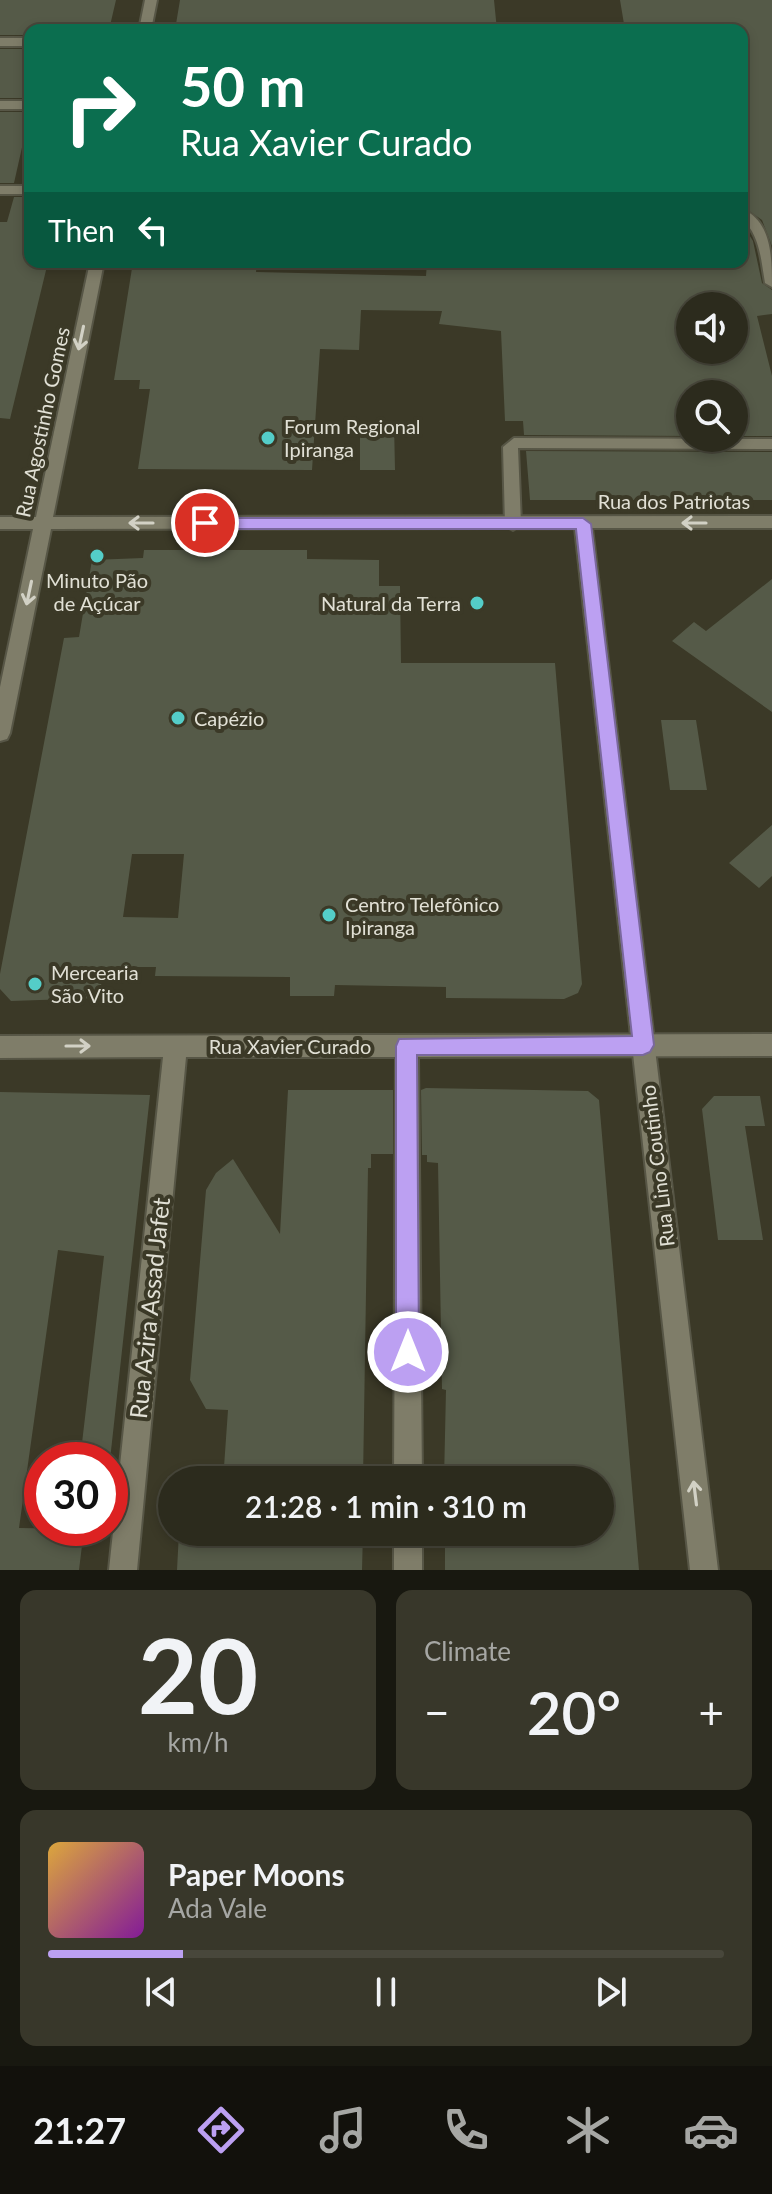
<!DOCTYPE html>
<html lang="en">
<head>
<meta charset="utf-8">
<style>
	body { margin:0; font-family:Lato,sans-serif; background:#38372a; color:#f1f3f6; height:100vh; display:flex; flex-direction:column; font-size:30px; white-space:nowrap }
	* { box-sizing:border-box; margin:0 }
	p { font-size:26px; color:#a6a7a4 }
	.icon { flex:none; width:44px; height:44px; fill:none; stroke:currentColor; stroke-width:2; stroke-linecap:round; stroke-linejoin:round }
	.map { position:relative; height:1570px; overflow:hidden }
	.side { display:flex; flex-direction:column; gap:20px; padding:20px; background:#181810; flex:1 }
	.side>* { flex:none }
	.guide { position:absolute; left:24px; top:24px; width:724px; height:244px; border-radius:16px; box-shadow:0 4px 12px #0003,0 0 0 2px #48473b; background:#0b6e4f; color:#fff; overflow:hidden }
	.controls { position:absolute; left:676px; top:292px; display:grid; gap:16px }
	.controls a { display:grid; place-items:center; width:72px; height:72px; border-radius:50%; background:#2c2b1d; box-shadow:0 4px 12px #0003,0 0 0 2px #48473b; font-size:40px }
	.speed { position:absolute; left:24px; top:1442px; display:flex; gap:16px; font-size:40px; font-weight:700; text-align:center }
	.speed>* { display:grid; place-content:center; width:104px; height:104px; border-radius:50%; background:#2c2b1d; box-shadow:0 4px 12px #0003,0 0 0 2px #48473b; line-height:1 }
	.speed .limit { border:12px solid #d22; background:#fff; color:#111 }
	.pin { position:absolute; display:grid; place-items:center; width:68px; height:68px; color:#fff; margin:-34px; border:4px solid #fff; border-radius:50%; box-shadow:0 2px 8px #0007 }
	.me { position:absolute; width:88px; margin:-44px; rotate:0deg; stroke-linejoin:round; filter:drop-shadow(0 0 6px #0008) }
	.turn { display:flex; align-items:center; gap:28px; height:168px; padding:0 24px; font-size:36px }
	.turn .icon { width:104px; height:104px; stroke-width:2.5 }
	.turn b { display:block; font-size:56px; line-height:68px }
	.then { display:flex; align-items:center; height:76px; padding:0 24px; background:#0003; gap:16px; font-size:30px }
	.big { font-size:60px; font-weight:600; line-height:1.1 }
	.side .tile { flex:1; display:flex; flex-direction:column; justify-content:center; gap:12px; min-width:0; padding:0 28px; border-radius:16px; background:#38372a }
	.side .dial { align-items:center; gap:0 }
	.dial b { font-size:104px; line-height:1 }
	.song { display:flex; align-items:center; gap:24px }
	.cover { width:96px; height:96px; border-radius:12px; background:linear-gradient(135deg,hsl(40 70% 55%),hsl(290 70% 35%)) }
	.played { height:8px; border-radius:4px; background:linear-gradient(90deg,#bca0f2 20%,#48473b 20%) }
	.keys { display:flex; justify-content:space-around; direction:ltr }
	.heat { display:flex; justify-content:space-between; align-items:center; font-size:44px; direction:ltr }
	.side .tiles { flex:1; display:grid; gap:20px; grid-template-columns:1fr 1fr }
	.tile:last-child { grid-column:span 2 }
	.trip { position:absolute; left:158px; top:1466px; width:456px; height:80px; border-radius:40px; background:#2c2b1d; box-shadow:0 4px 12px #0003,0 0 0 2px #48473b; font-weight:600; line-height:80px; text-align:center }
	.tabs { display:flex; height:128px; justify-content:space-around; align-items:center; background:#12110c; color:#a6a7a4 }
	.tabs .icon { width:56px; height:56px }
	.tabs .on { color:#bca0f2 }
	.tabs b { font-size:36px; color:#f1f3f6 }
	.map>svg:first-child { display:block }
</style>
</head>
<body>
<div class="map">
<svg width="772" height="1570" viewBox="0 0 772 1570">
	<rect width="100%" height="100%" fill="#3b3927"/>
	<!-- building -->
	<path fill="#555a48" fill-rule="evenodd" d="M0 0H116L109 30H30V35H0Z
		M180 0H494L497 30H175Z
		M620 0H772V246L762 220 742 206V30H625Z
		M0 49H30V98H0Z
		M0 112H30L14 183H0Z
		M14 197H30V262H48L10 419 0 418V222H7Z
		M742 223 753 241 762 283 772 290V314L757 316 772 376V436H734V394H690V436L524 435 523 421H505L501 331 439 324 442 311 361 310 359 350 320 349 312 470 138 469 150 389H139L140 380H114L133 262H257L256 272 426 276 427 262H742ZM690 306H734V350H690Z
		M360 423H394L395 470H360Z
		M526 451 772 452V500H530Z
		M144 550H307V559L379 560V586H400L401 663H555L582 984 578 993 564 999 446 998V987L335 985 334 996H290V977L155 976 156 967H104L99 998 11 1001 0 989V974L64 638 79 637 92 560 143 558ZM132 854H184L178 918 123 917Z
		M772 579V712L672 641 694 622 706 631Z
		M661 720H696L707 790H670Z
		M772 825V876L759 888 729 863Z
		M426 1088 588 1091 599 1100 639 1570H445V1532H600V1480H444L446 1390 442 1389 438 1163 427 1162V1155H422L421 1090Z
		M288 1090H393V1154H371V1168H368L363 1480H270L271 1466 224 1467 228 1410 206 1409 190 1380 206 1190 216 1173 233 1159 280 1234Z
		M0 1092 150 1095 110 1460H80L104 1256 58 1250 19 1528 84 1529 79 1570H0Z
		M714 1096H760L765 1126H745L763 1240H718L702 1109Z
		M179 1532H363L362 1570H177Z"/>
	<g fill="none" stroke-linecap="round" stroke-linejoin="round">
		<!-- lane casing -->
		<g stroke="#575646" stroke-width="4">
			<path id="lane" d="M742 209C772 221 772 259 772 287L765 283C761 260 760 235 742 219Z
				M514 438 772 439V449L518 448 521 524 513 530 505 524 503 447Z"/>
		</g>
		<!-- street casing -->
		<g stroke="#575646" stroke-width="4">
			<path id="street" d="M0 38H30V46H0Z
				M0 101H30V109H0Z
				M0 186H30V194H0Z
				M772 1034V1056L418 1057 422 1480H394L396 1057H186L137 1570H109L163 1057 0 1058V1036Z
				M394 1532H422V1570H394Z"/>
		</g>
		<!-- secondary casing -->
		<g stroke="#575646" stroke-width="4">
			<path id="secondary" d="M145 0H157L151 30H139Z
				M90 262H104L53 517 772 516V528H592L718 1570H690L575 528 51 529 10 733 7 739 0 741V687L33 529H0V517H36Z"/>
		</g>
		<!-- lane -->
		<use href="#lane" fill="#7f7d69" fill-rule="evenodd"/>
		<!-- street -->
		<use href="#street" fill="#7f7d69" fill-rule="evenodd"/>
		<!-- secondary -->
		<use href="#secondary" fill="#7f7d69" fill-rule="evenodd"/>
	</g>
	<!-- one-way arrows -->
	<defs><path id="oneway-shaft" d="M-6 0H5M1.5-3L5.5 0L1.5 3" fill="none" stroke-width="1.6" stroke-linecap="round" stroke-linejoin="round" transform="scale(2)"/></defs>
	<g stroke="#d2d1c5">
		<use href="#oneway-shaft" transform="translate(81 338) rotate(102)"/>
		<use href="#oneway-shaft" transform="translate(141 523) rotate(-180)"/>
		<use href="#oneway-shaft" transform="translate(694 523) rotate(180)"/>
		<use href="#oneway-shaft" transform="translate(29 593) rotate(102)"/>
		<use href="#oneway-shaft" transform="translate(78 1046)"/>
		<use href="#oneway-shaft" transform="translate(695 1493) rotate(-97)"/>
	</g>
	<!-- route -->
	<path fill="#bca0f2" stroke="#7a689d" stroke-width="2" d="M205 518H583L591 524 654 1045 650 1052 643 1055H417L419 1352 416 1361 408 1364 399 1361 396 1352V1046L399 1039 632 1036 576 529H205L197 523Z"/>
	<!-- markers -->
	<g fill="#54cdc8" stroke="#3b3927" stroke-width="3">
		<circle cx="268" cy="438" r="8"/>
		<circle cx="97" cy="556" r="8"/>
		<circle cx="477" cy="603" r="8"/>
		<circle cx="178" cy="718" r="8"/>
		<circle cx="329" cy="915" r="8"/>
		<circle cx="35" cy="984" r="8"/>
	</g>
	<g text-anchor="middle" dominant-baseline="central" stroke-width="8" stroke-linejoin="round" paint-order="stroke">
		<!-- street labels -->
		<g font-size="20" fill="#e1e0d5" stroke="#3b3927">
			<text transform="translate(42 422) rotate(-78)">Rua Agostinho Gomes</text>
			<text x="674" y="501">Rua dos Patriotas</text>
			<text x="290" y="1046">Rua Xavier Curado</text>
			<text transform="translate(657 1166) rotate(-97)">Rua Lino Coutinho</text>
		</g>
		<!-- poi labels -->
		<g font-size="20" fill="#e1e0d5" stroke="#3b3927" text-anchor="start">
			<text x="284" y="426">Forum Regional<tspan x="284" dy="23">Ipiranga</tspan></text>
			<text x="97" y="580" text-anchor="middle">Minuto Pão<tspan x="97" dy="23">de Açúcar</tspan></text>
			<text x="461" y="603" text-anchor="end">Natural da Terra</text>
			<text x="194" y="718">Capézio</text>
			<text x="345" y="904">Centro Telefônico<tspan x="345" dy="23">Ipiranga</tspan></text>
			<text x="51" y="972">Mercearia<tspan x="51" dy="23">São Vito</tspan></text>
		</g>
		<!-- near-street labels -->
		<g font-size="24" fill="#e1e0d5" stroke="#3b3927">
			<text transform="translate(149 1308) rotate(-84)">Rua Azira Assad Jafet</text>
		</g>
	</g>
</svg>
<div class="controls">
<a><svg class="icon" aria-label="sound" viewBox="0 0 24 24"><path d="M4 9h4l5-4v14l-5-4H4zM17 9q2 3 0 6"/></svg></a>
<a><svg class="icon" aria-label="search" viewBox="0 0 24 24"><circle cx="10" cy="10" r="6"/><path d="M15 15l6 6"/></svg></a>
</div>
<div class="speed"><div class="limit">30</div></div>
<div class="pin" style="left:205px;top:523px;background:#d93025"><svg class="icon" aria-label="arrive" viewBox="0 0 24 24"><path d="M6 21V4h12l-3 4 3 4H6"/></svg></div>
<svg class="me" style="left:408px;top:1352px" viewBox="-20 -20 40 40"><circle r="17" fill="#bca0f2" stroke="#fff" stroke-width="3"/><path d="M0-11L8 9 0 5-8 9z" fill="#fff"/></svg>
<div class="trip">21:28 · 1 min · 310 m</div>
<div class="guide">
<div class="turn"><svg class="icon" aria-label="right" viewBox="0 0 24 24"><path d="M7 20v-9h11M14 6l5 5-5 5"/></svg><div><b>50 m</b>Rua Xavier Curado</div></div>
<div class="then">Then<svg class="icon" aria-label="left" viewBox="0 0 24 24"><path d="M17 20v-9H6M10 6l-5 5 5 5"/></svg></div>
</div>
</div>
<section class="side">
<div class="tiles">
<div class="tile dial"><b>20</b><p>km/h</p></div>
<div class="tile"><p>Climate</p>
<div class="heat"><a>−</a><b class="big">20°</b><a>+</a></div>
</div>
<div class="tile">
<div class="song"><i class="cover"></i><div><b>Paper Moons</b><p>Ada Vale</p></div></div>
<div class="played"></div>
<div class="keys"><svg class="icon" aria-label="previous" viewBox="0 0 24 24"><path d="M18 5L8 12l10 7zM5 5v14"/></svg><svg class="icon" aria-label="pause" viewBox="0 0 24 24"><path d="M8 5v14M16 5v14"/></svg><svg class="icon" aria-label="next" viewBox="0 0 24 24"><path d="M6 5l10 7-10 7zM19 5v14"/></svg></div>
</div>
</div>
</section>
<nav class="tabs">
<b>21:27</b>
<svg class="icon on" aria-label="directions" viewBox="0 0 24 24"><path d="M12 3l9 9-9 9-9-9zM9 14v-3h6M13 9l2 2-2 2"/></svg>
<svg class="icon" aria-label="music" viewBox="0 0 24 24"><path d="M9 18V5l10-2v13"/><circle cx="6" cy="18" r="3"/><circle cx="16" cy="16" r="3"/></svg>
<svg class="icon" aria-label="phone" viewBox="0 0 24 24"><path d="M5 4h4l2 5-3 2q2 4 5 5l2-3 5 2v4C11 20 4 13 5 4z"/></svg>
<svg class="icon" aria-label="climate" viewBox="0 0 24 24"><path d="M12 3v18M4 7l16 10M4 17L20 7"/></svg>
<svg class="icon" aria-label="car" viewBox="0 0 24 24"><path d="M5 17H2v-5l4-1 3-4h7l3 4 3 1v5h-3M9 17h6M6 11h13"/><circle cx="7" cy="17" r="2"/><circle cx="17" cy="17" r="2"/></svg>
</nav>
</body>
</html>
